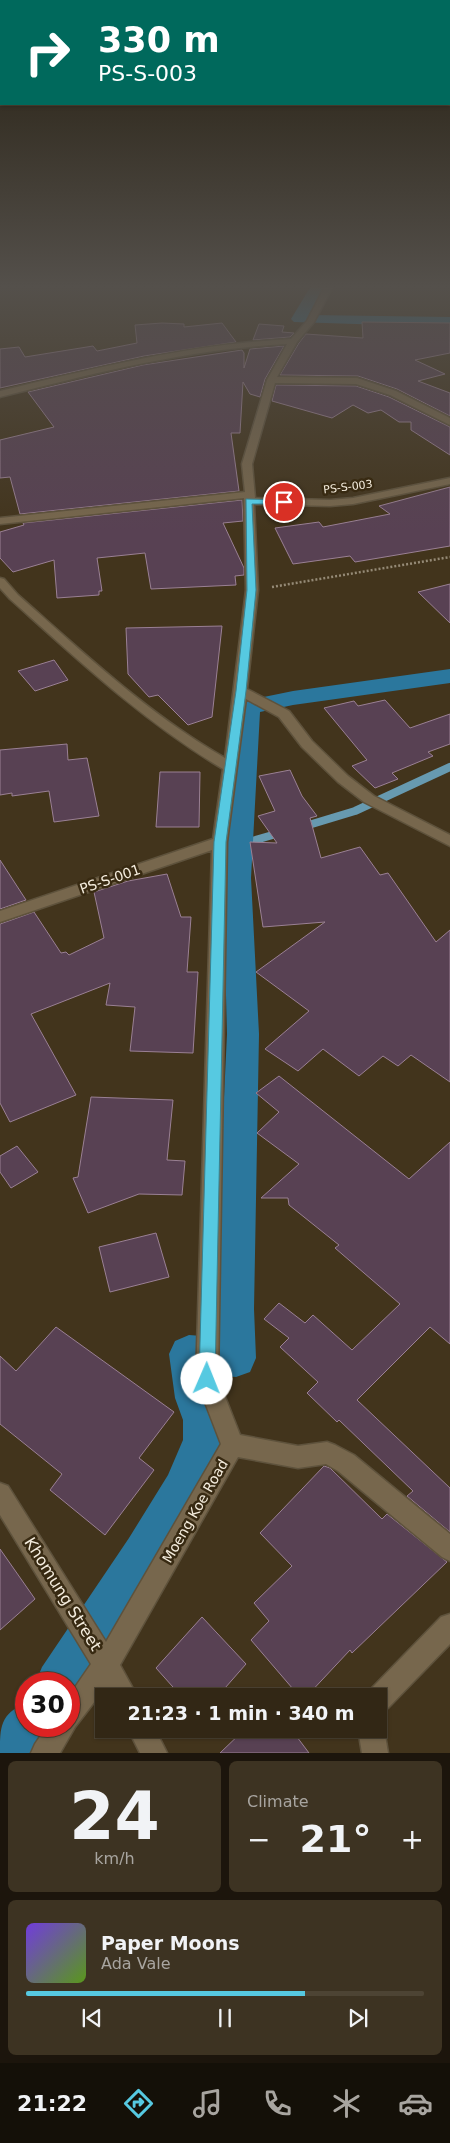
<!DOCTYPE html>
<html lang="en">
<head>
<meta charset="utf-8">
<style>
	body { margin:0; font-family:"DejaVu Sans",sans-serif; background:#3d3322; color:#f1f3f6; height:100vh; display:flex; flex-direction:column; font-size:19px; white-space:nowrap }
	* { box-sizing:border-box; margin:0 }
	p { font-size:16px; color:#a8a5a0 }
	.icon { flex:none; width:28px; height:28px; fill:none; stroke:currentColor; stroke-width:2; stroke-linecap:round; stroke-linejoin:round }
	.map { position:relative; height:1753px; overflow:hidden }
	.sheet { display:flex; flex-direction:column; gap:8px; padding:8px; background:#1c150c; flex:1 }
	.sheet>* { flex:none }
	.guide { position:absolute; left:0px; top:0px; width:450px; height:105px; box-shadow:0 1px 4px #0004,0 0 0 1px #4d4434; background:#00695c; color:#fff; overflow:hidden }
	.speed { position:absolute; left:15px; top:1672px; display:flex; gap:10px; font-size:25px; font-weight:700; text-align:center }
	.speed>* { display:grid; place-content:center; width:65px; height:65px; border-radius:50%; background:#322715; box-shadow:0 1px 4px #0004,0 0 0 1px #4d4434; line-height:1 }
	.speed .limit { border:8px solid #d22; background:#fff; color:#111 }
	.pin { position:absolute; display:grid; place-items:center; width:42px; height:42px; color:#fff; margin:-21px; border:2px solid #fff; border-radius:50%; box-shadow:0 1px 5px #0007 }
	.me { position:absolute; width:55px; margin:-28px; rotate:1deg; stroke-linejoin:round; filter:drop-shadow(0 0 4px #0008) }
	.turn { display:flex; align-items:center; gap:18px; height:105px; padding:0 15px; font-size:22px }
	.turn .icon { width:65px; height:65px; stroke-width:2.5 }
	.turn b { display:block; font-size:35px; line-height:42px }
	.big { font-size:38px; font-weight:700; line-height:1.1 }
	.sheet .card { flex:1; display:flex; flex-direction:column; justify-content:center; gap:8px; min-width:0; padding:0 18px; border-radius:8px; background:#3d3322 }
	.sheet .dial { align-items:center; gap:0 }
	.dial b { font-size:65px; line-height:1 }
	.song { display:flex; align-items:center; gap:15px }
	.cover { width:60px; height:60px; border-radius:8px; background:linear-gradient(135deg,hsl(260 70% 55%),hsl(90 70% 35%)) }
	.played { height:5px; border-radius:2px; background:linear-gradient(90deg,#56c9e1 70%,#4d4434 70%) }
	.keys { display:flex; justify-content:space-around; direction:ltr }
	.heat { display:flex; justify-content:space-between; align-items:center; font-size:28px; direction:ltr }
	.sheet .tiles { flex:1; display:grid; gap:8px; grid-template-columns:1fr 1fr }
	.card:last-child { grid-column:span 2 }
	.trip { position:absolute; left:95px; top:1688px; width:292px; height:50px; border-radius:0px; background:#322715; box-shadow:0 1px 4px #0004,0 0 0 1px #4d4434; font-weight:700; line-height:50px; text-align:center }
	.menu { display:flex; height:80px; justify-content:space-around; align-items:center; background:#141008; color:#a8a5a0 }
	.menu .icon { width:35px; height:35px }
	.menu .selected { color:#56c9e1 }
	.menu b { font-size:22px; color:#f1f3f6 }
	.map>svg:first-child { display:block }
</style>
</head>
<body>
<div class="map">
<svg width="450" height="1753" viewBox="0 0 450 1753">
	<rect width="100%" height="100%" fill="#42341c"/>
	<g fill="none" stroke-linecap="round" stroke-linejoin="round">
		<!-- stream -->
		<path stroke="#679ab0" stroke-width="8" d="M302 827 355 811 450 767
			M238 845 283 832"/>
		<!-- canal -->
		<path fill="#2b779d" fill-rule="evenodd" d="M311 286H325L309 315 450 317V327L294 322 291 319Z
			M450 669V683L293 705 260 712 251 878 259 1034 254 1309 256 1358 250 1372 236 1377 213 1375 217 1398 225 1420V1441L198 1505 161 1570 76 1701 69 1704V1684H35L42 1667 129 1538 168 1475 183 1440V1420L175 1398 169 1354 175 1341 189 1335 215 1337 214 1309 227 1034 223 878 236 707 239 702 293 691Z
			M26 1703V1726H55L41 1753H0C0 1727 0 1714 26 1703Z"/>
	</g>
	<!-- building -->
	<path fill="#584153" stroke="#9a8094" d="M362 322 450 323V353L415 360 445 374 418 381 450 393V416L397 389 358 376 280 375 299 343 306 334 363 338Z
		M162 323 184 324V327L222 323 236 342 144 356 0 388V349L19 347 25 357 93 346 97 351 137 343 135 325Z
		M259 324 284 326 282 332 294 333 290 337 253 340Z
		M284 346 265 379 260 397 250 394 243 382 240 433H231L239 491 20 514 10 477 0 478V440L54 427 28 392 143 365 242 350 244 353V368L250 349Z
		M276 385 356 386 389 397 450 427V455L411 430V422H399L381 410 368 413 353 405 332 418 272 401Z
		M450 487V546L355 562 350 556 293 564 275 528 319 522 323 527 390 514 379 506Z
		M242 500 243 521 223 523 244 568V575L235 576 236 585 151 589 145 553 126 555 97 558 102 591H99V595L57 598 54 560 13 572 0 558V532L24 525 23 523Z
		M450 584V623L418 592Z
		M222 626 212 717 188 725 158 695 149 697 128 674 126 628Z
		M54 660 68 680 35 691 18 671Z
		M385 700 410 728 450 714V744L428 752 433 756 392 773 398 779 375 788 352 766 367 760 324 708 354 701 358 706Z
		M67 744 68 760 87 758 99 816 54 822 49 791 12 796V793L0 795V750Z
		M290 770 302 796 317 816 310 818 321 858 360 847 380 875 388 873 436 942 450 930V1082L411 1055 398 1066 383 1056 359 1076 323 1049 298 1071 265 1049 309 1011 256 972 325 922 263 927 250 842 277 843 258 816 275 811 259 776Z
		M160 772H200L199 827H156Z
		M0 860 26 900 0 909Z
		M167 874 181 917H191L187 972H198L193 1053 130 1051 135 1007 106 1005 110 983 31 1014 76 1095 10 1122 0 1103V924L34 912 61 953 66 952 69 955 104 938 94 892 128 881Z
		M279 1076 409 1179 450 1142V1344L430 1327 357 1400 450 1488V1532L407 1496 413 1491 339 1420 337 1422 307 1393 318 1382 280 1347 289 1338 264 1319 279 1303 305 1323 313 1315 352 1350 400 1304 335 1248 339 1245 289 1205 288 1198H261L299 1164 257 1133 279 1112 256 1093Z
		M91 1097 173 1100 167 1160 185 1161 182 1195 139 1194 88 1213 73 1178 78 1177Z
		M17 1146 38 1172 11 1188 0 1172V1156Z
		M156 1233 169 1277 110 1292 99 1247Z
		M56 1327 174 1412 139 1458 154 1470 105 1535 50 1490 62 1474 0 1424V1356L16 1371Z
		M324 1466 330 1468 382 1519 387 1514 447 1562 352 1653 350 1650 307 1696H299L251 1640 269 1621 254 1603 292 1566 260 1533Z
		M0 1549 35 1599 0 1630Z
		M202 1617 246 1664 218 1696H181L156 1668Z
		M245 1729H291L309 1753H220Z"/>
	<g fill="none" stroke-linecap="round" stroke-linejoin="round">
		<!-- minor casing -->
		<g stroke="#5e523c" stroke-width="3">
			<path id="minor" d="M325 286H333L314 322 297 342 277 377 357 378 396 391 450 418V425L390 395 356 384 275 383 252 464 255 498 330 500 353 498 450 478V484L353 504 330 506 254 504 258 590 247 689 289 711 312 741 348 776 374 796 450 835V846L364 802 338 782 302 747 279 717 246 699 227 842 218 1379 240 1435 298 1446 327 1442 335 1445 354 1455 450 1534V1561L442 1557 338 1471 326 1464 298 1468 238 1457 120 1665 137 1696H110L105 1688 75 1727 60 1753H31L35 1744 47 1726H69V1696L91 1664 0 1515V1483L8 1486 106 1642 221 1444 196 1379 212 850 0 922V911L213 839 223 769C144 722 78 660 10 599L0 588V578L4 579 18 595C84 653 148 714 225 758L246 590 244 498 0 524V518L245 492 242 464 267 380 287 344C189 349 95 373 0 397V391C96 368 191 344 291 339L307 321Z
				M450 1614V1644L388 1708 379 1712V1696H367L370 1690 441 1617Z
				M379 1719 384 1729 388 1753H362L358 1729H379Z
				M128 1729H155L167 1753H140Z"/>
		</g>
		<!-- path -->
		<path stroke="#958a76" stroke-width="2.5" stroke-dasharray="2 2" stroke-linecap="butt" d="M272 587 450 557"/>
		<!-- minor -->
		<use href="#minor" fill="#77674d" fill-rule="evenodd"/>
	</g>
	<!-- sky -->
	<linearGradient id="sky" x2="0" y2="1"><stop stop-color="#241d0f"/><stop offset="0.54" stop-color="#54504b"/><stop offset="1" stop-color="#54504b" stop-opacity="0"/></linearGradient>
	<rect width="450" height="531" fill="url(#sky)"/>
	<!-- route -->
	<path fill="#56c9e1" stroke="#388392" d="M246 499 284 500 288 502 284 504H252L256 590 246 691 226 842 215 1379 213 1384 207 1386 202 1384 199 1379 214 842 236 691 247 590Z"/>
	<g text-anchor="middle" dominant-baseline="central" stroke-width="5" stroke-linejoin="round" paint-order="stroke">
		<!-- far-street labels -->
		<g font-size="11" fill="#f4ecdd" stroke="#382a12">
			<text transform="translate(348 487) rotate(-7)">PS-S-003</text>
		</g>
		<!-- street labels -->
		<g font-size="14" fill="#f4ecdd" stroke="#382a12">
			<text transform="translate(110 879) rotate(-19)">PS-S-001</text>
			<text transform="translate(195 1511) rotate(-60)">Moeng Koe Road</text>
		</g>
		<!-- near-street labels -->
		<g font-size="16" fill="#f4ecdd" stroke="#382a12">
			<text transform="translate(63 1594) rotate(58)">Khomung Street</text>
		</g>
	</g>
</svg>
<div class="speed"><div class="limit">30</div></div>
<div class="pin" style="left:284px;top:502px;background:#d93025"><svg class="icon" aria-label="arrive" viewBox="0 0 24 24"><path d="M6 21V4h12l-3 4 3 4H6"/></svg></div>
<svg class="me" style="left:207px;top:1379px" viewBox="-20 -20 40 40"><circle r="19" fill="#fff"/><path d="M0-13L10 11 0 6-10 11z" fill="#56c9e1"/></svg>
<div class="trip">21:23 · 1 min · 340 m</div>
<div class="guide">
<div class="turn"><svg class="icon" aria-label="right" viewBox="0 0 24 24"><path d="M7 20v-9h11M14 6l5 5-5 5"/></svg><div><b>330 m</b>PS-S-003</div></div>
</div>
</div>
<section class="sheet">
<div class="tiles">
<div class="card dial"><b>24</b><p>km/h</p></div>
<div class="card"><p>Climate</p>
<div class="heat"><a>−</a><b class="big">21°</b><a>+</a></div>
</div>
<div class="card">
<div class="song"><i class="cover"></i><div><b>Paper Moons</b><p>Ada Vale</p></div></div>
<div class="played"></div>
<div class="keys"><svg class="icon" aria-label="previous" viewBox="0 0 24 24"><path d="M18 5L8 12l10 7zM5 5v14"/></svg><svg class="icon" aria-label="pause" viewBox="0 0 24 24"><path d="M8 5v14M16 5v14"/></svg><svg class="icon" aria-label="next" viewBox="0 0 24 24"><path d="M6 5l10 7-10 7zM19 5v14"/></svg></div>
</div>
</div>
</section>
<nav class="menu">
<b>21:22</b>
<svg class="icon selected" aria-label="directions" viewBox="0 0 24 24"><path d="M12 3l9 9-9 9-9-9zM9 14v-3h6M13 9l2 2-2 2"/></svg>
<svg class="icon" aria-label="music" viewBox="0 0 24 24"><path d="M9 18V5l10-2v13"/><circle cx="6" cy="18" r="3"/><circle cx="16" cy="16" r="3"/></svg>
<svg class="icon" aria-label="phone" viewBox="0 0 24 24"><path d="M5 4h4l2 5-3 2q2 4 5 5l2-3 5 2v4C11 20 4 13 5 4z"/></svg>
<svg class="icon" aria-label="climate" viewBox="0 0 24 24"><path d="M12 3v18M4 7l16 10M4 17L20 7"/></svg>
<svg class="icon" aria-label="car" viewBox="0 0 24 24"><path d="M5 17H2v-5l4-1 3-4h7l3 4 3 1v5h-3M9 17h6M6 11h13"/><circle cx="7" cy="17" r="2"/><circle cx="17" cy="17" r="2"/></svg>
</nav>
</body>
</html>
